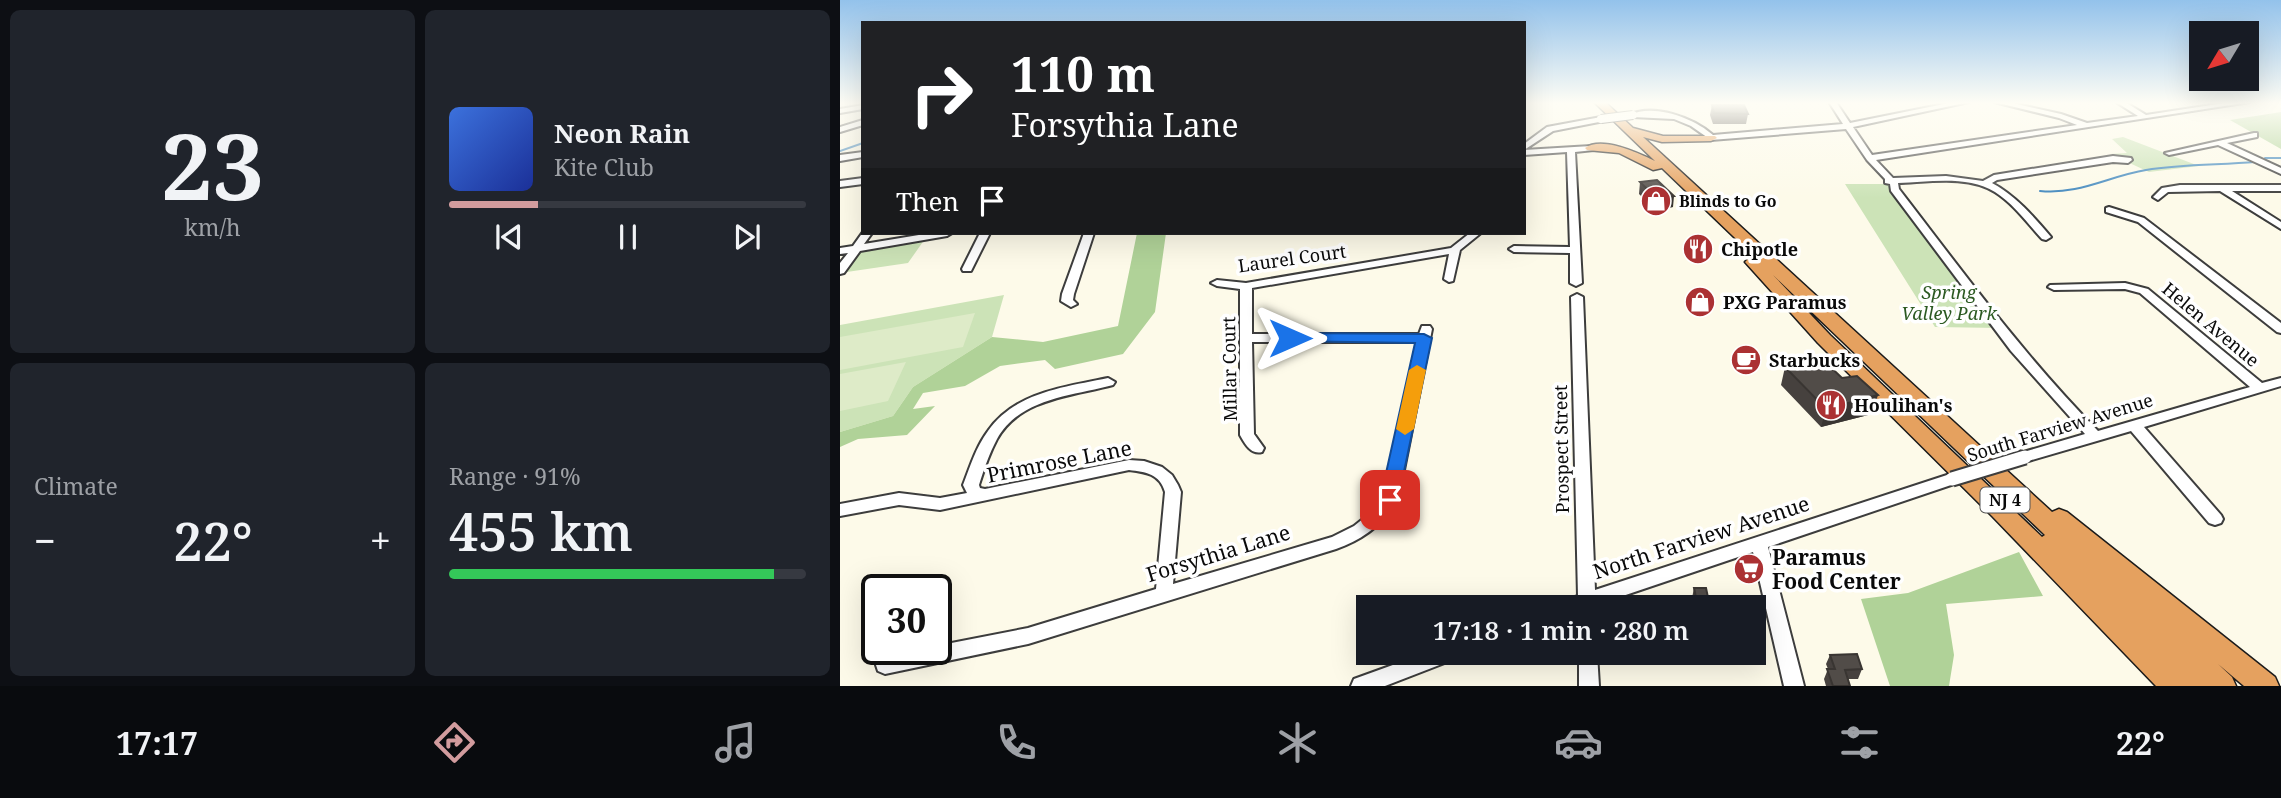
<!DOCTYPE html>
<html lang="en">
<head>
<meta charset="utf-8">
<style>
	body { margin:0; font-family:"Noto Serif",serif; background:#20242c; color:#f1f3f6; height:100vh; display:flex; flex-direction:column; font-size:26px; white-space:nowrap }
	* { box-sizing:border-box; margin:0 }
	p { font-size:23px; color:#9ea1a6 }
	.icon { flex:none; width:38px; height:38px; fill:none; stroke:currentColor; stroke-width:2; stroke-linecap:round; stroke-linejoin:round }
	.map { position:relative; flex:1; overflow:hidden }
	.side { display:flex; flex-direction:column; gap:10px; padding:10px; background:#0d0f14; width:840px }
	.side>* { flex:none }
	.guide { position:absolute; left:21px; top:21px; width:665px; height:214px; border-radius:0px; box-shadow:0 7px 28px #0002; background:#202124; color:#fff; overflow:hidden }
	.needle { width:46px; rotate:232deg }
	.fabs { position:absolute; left:1349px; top:21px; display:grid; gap:14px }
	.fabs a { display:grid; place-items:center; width:70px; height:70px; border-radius:0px; background:#171b24; box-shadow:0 7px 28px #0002; font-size:35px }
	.speed { position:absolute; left:21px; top:574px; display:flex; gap:14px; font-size:35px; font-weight:700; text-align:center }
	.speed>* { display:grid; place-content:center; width:91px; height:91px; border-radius:50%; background:#171b24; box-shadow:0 7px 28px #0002; line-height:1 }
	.speed .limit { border:4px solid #111; border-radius:10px; background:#fff; color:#111 }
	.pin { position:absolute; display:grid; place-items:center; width:60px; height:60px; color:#fff; margin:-30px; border-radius:14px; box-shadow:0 4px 10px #0006 }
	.me { position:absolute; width:77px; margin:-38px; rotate:90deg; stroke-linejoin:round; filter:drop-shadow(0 0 5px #0008) }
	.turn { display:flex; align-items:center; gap:24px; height:147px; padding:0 35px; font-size:32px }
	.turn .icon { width:91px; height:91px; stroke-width:2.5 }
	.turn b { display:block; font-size:49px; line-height:60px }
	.then { display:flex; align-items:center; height:66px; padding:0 35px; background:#0003; gap:14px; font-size:26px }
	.big { font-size:52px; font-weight:600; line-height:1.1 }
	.side .widget { flex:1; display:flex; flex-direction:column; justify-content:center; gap:10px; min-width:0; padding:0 24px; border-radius:10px; background:#20242c }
	.side .dial { align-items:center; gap:0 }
	.dial b { font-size:91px; line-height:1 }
	.song { display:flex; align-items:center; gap:21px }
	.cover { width:84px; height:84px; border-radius:10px; background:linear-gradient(135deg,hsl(220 70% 55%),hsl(230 70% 35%)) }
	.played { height:7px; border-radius:4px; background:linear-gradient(90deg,#d29c9e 25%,#363941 25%) }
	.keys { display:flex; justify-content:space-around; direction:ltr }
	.heat { display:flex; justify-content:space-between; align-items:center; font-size:38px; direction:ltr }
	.charge { height:10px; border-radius:5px; background:linear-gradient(90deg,#34c759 91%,#363941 0) }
	.side .tiles { flex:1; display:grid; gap:10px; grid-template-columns:repeat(2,1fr) }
	.trip { position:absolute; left:516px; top:595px; width:410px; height:70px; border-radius:0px; background:#171b24; box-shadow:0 7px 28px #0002; font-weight:600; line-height:70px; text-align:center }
	.tab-bar { display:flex; height:112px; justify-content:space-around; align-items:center; background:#090b0e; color:#9ea1a6 }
	.tab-bar .icon { width:49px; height:49px }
	.tab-bar .current { color:#d29c9e }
	.tab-bar b { font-size:32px; color:#f1f3f6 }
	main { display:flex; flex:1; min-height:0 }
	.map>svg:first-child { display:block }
</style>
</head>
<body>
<main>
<section class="side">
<div class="tiles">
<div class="widget dial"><b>23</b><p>km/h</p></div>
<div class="widget">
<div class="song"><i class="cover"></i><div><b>Neon Rain</b><p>Kite Club</p></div></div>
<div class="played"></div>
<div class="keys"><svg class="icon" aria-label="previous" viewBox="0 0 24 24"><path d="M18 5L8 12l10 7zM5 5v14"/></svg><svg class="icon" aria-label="pause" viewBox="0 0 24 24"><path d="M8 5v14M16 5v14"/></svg><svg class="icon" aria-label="next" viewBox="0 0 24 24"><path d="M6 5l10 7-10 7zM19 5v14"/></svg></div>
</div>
<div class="widget"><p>Climate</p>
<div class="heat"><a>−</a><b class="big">22°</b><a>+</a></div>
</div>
<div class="widget"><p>Range · 91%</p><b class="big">455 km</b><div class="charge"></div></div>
</div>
</section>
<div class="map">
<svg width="1441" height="686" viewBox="0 0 1441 686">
	<rect width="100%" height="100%" fill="#fdfae9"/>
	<!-- green -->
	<path fill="#cce3b7" d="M1283 137 1359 166 1309 172 1270 154 1287 153 1272 139Z
		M1005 184H1054L1160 328 1095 327Z
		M87 236 68 263 0 273 12 253Z
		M164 295 152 337 73 387 53 416 0 432V325Z"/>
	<!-- forest -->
	<path fill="#b0d298" d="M1441 112V149L1390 120Z
		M297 233H326L315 312 283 354 215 369 205 360 160 366 125 386 83 393 73 409 95 406 67 435 18 439 0 447V432L53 416 73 387 152 337 203 342 278 326Z
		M1179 552 1203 596 1106 604 1114 655 1109 686H1050L1021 599 1068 593Z"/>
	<!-- pitch -->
	<path fill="#deebc8" d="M135 313 123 347 0 370V337Z
		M66 362 48 401 0 411V374Z"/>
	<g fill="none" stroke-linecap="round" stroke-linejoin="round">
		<!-- stream -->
		<path stroke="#4288be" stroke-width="2" d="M0 151 23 143
			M1425 158H1441
			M1200 191C1239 195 1269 176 1306 170 1341 164 1379 165 1415 162"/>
		<!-- minor casing -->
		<g stroke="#3d3d3d" stroke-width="4">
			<path id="minor" d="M989 102H996L1010 123 1114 102H1129L1013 127 1032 155 1237 125 1219 118 1154 102H1168L1221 114 1247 123 1298 116 1276 102H1285L1306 115 1391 102H1410L1036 160 1053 178 1106 176 1143 181 1154 175 1273 156 1291 158 1292 160 1288 163 1273 162 1157 180 1152 183C1175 195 1194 217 1211 237L1206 240 1202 239C1188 224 1174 204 1155 192 1128 175 1089 182 1058 183L1059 189C1123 272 1184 356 1258 431L1410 387 1300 293 1285 289 1214 290 1208 287 1210 285 1285 283 1308 289 1422 383 1441 378V386L1304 427 1381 515 1383 519 1381 523 1375 525 1369 523 1291 431 1185 462 1180 461 1178 457 1180 453 1245 434 1171 351 1051 191 1050 184 1045 183V179L1027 160 1006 129 871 140 851 126 834 119 793 117 789 115C814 103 854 118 873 135L1003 124Z
				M23 105V109L0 113V109Z
				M761 117 765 119 764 121 713 131 684 150V144L707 127Z
				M23 120V125L0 132V127Z
				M1414 133H1417V137L1387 143 1441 168V174L1378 145 1329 155 1325 153Z
				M751 146 755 148 754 150 735 152 742 283 736 286 730 283V253L674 252 669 249 674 246 730 247 727 152 684 155V150Z
				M23 152V157L0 161V155Z
				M23 178V184L0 187V181Z
				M1340 185H1441V191H1392L1441 222V229L1380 191 1328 192 1318 200 1313 197 1322 188Z
				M1269 207 1304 218 1441 323V333L1437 332 1298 222 1266 212V208Z
				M23 232 32 233 24 244 91 233H112L107 236 20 251 4 273 0 274V263L8 253 0 254V248L13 246Z
				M140 233H150L131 271H123L122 269Z
				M244 233H254L234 294 233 300 237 304 231 307 221 301 222 294Z
				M630 233H641L620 250 613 281 609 282 604 279 609 254 412 288V334H579L582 326H590L592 329 558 500C544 524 522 540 496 549L188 644 45 674 38 671 36 665 38 659C56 652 77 649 96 649V646L188 628 316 589 325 492C320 474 306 472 289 470L100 510 59 505 0 516V504L59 493 100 498 127 493 123 485C130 467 136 447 148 431 175 392 225 387 268 378L275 382 273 385C232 396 180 398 157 439 149 454 144 469 139 485L140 488 145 489 289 460 304 461 322 467 332 475 338 485 341 492 333 584 492 537 514 526 534 510 543 499 577 342H412L414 434 424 448 422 452C411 455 405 444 400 435V289L377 286 371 283 377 280 406 283 611 248Z
				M737 294 743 297 755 590 1107 475 1112 473 1117 475 1120 479 1117 483 928 547 964 686H944L913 552 756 605V607H718L721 602 738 596 731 297Z
				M586 653H617L615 659 545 686H511L514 679Z
				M739 653H757L759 686H739Z"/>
		</g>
		<!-- highway casing -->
		<g stroke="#1b1b1b" stroke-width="3">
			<path id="highway" d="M754 102H765L793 128 823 136H875L877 138 871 141 822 142 803 137 1212 512 1219 509 1227 512 1435 677 1439 686H1404L1378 664 1392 677 1396 686H1316L1152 516 978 343 905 262 908 259 916 258 822 168 813 170 779 153 747 150 745 148C762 136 798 153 815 161ZM933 275 1205 535 1202 537 990 335Z"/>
		</g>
		<!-- minor -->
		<use href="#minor" fill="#fff" fill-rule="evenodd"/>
		<!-- highway -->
		<use href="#highway" fill="#e5a15f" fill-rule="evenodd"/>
		<!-- minor-bridge-far1 casing -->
		<g stroke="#3d3d3d" stroke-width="10" stroke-linecap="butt">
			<path id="minor-bridge-far1" d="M761 119 793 115"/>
		</g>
		<!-- minor-bridge casing -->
		<g stroke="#3d3d3d" stroke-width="17" stroke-linecap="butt">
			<path id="minor-bridge" d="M1112 479 1185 457"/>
		</g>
		<!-- minor-bridge-far1 -->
		<use href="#minor-bridge-far1" stroke="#fff" stroke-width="8"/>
		<!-- minor-bridge -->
		<use href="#minor-bridge" stroke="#fff" stroke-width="13"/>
	</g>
	<!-- wall -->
	<path fill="#46413e" d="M872 105 908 114 906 124H873L870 115Z
		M800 182 833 207 816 210 799 194Z
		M945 367 1032 414 981 427 941 385Z
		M854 588 870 607H854L852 598Z
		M990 655 1022 669 1018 679H1008L1010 686H986L984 679 988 669 986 664Z"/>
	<!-- shaded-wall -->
	<path fill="#393532" d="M834 196 833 207 816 210 817 199Z
		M1038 395 1032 414 981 427 986 409Z"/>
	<!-- building -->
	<path fill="#514c48" stroke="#393532" stroke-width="2" d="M872 105H904L908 114 874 113Z
		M817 180 834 196 817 199 800 182Z
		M981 358 1002 378 1017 376 1038 395 986 409 945 367Z
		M854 588H866L870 607H858Z
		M1017 654 1022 669 1005 670 1010 686H993L987 669H995L990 655Z"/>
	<!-- sky -->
	<linearGradient id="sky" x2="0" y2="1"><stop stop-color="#93c2eb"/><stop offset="0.52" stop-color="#fefdf5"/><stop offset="1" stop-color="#fefdf5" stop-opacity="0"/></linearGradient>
	<rect width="1441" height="198" fill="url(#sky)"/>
	<!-- route -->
	<path fill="#1a73e8" stroke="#114b97" stroke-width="2" d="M450 333 584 334 592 338 557 505H543L540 500 575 343 445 341V334Z"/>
	<!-- slow -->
	<path fill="#f59e0b" d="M577 365 586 370 574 429 565 435 556 429 569 370Z"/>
	<!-- icons -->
	<defs>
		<g id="shop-disc" transform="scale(1.575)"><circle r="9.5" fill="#ab3133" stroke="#fff"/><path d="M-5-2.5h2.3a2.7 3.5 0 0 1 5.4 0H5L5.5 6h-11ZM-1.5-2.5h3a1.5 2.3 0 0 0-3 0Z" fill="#fff"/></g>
		<g id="restaurant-disc" transform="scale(1.575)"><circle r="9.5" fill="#ab3133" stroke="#fff"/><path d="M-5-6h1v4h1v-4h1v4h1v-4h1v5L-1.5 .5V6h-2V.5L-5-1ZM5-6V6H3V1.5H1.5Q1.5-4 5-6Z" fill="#fff"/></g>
		<g id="cafe-disc" transform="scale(1.575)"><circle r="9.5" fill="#ab3133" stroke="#fff"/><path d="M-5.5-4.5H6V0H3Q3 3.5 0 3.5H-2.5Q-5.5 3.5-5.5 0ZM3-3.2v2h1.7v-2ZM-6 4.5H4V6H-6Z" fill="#fff"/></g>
		<g id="supermarket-disc" transform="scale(1.575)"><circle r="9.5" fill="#ab3133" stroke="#fff"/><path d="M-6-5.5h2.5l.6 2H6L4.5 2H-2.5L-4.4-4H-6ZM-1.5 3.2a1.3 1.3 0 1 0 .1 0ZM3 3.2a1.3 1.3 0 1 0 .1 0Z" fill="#fff"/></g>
	</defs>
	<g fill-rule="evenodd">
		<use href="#shop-disc" x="816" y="201"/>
		<use href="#restaurant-disc" x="858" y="249"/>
		<use href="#shop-disc" x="860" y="302"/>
		<use href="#cafe-disc" x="906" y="360"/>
		<use href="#restaurant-disc" x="991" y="405"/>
		<use href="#supermarket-disc" x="909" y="569"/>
	</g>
	<g text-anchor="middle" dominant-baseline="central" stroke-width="7" stroke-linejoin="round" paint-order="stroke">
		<!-- far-poi labels -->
		<g font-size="16" font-weight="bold" fill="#0a0a0a" stroke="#fff" text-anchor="start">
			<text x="839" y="201">Blinds to Go</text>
		</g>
		<!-- shield labels -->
		<rect fill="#fff" stroke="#545454" stroke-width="2" x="1140.5" y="487.5" width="49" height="25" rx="5"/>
		<g font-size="16" font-weight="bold" fill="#0a0a0a">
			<text x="1165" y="500">NJ 4</text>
		</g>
		<!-- poi labels -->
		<g font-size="18" font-weight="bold" fill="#0a0a0a" stroke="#fff" text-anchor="start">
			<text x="881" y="249">Chipotle</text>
			<text x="883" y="302">PXG Paramus</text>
			<text x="929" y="360">Starbucks</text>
			<text x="1014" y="405">Houlihan's</text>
		</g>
		<!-- street labels -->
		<g font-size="18" fill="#0a0a0a" stroke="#fff">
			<text transform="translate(452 258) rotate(-8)">Laurel Court</text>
			<text transform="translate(1371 324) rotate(40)">Helen Avenue</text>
			<text transform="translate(389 369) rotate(-91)">Millar Court</text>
			<text transform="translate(1220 427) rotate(-17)">South Farview Avenue</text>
			<text transform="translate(721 449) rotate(-91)">Prospect Street</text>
		</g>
		<!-- park labels -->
		<g font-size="18" font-style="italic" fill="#2c5a22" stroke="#fff">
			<text x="1109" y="292">Spring<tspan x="1109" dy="21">Valley Park</tspan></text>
		</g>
		<!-- near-street labels -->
		<g font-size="21" fill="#0a0a0a" stroke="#fff">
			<text transform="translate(219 461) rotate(-11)">Primrose Lane</text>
			<text transform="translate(861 537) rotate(-18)">North Farview Avenue</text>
			<text transform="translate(378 553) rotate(-17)">Forsythia Lane</text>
		</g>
		<!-- near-poi labels -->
		<g font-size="21" font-weight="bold" fill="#0a0a0a" stroke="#fff" text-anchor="start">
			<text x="932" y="557">Paramus<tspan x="932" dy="24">Food Center</tspan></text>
		</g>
	</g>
</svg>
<div class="fabs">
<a><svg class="needle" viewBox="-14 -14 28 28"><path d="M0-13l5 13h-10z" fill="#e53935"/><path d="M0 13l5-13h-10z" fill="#9ea1a6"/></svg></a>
</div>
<div class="speed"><div class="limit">30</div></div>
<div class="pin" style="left:550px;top:500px;background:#d93025"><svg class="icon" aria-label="arrive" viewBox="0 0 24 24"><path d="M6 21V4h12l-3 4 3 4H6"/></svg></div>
<svg class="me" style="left:450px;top:338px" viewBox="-20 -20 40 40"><path d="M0-17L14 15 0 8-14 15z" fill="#1a73e8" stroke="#fff" stroke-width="4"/></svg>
<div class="trip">17:18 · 1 min · 280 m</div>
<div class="guide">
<div class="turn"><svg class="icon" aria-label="right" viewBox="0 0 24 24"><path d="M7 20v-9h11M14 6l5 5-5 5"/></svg><div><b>110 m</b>Forsythia Lane</div></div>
<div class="then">Then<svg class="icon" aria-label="arrive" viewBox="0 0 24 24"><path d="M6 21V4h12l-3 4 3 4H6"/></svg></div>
</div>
</div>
</main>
<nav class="tab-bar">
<b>17:17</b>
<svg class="icon current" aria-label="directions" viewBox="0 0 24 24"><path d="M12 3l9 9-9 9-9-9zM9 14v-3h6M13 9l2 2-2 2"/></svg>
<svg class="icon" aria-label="music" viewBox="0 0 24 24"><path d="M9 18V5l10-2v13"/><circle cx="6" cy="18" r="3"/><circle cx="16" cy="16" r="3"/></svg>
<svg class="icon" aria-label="phone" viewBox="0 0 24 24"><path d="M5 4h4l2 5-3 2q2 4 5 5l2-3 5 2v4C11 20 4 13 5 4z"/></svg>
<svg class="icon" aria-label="climate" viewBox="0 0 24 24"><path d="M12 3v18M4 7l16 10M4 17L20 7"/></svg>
<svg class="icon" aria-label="car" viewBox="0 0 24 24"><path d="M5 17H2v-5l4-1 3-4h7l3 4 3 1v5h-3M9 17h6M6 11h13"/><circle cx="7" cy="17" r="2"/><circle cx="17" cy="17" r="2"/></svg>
<svg class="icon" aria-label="filters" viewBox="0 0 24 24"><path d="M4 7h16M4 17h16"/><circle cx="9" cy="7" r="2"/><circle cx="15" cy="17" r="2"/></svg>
<b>22°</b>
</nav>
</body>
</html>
